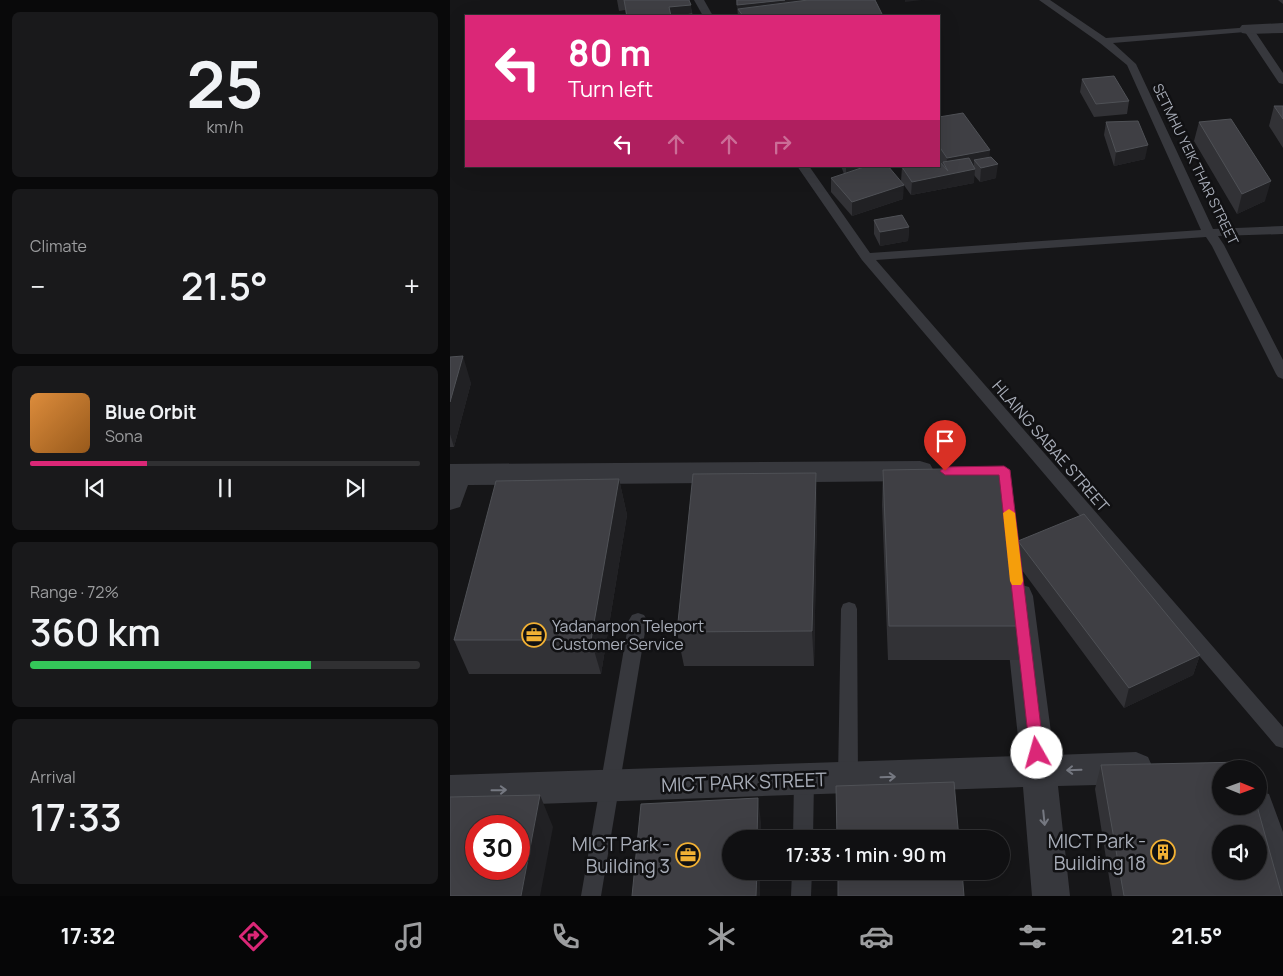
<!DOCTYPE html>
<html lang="en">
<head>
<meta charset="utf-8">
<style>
	body { margin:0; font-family:Manrope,sans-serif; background:#19191b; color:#f1f3f6; height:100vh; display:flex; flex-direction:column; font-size:19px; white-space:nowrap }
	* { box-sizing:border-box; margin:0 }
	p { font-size:16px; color:#9c9d9f }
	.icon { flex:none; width:28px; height:28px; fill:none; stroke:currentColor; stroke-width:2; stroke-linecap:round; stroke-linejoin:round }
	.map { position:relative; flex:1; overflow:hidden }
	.panel { display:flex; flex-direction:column; gap:12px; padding:12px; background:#09090a; width:450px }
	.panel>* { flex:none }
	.guide { position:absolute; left:15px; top:15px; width:475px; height:152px; border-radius:0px; box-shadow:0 5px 20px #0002,0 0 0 1px #303032; background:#db2777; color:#fff; overflow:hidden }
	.needle { width:32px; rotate:91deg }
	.fabs { position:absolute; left:762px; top:760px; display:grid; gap:10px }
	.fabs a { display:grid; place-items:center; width:55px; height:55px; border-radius:50%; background:#101012; box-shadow:0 5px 20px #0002,0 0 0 1px #303032; font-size:25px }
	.speed { position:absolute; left:15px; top:815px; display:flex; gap:10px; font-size:25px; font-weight:700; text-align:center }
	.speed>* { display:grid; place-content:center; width:65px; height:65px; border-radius:50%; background:#101012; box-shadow:0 5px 20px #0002,0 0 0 1px #303032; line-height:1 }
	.speed .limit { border:8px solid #d22; background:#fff; color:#111 }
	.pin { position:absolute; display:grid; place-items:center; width:42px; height:42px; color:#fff; margin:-51px -21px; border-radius:50% 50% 50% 0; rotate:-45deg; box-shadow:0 0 5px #0007 }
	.pin .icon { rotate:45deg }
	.me { position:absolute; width:55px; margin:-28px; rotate:353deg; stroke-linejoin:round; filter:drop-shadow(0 0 4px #0008) }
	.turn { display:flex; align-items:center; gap:18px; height:105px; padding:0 20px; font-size:22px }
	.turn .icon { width:65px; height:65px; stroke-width:2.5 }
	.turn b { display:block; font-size:35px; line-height:42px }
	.lanes { display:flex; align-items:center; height:48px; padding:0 20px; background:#0003; justify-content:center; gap:25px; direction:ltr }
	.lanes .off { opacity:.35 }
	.big { font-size:38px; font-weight:600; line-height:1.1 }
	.panel .widget { flex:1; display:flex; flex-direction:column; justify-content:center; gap:8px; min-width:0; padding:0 18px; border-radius:8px; background:#19191b }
	.panel .dial { align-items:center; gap:0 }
	.dial b { font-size:65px; line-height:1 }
	.song { display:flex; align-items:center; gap:15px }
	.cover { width:60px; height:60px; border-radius:8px; background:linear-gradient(135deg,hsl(30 70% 55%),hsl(30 70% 35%)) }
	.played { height:5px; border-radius:2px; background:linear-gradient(90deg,#db2777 30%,#303032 30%) }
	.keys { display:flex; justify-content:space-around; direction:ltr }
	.heat { display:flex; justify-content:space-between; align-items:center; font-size:28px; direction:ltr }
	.charge { height:8px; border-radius:4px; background:linear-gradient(90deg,#34c759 72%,#303032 0) }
	.trip { position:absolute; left:272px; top:830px; width:288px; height:50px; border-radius:25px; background:#101012; box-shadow:0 5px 20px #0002,0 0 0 1px #303032; font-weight:600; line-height:50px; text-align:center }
	.tabs { display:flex; height:80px; justify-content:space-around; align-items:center; background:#060607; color:#9c9d9f }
	.tabs .icon { width:35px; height:35px }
	.tabs .active { color:#db2777 }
	.tabs b { font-size:22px; color:#f1f3f6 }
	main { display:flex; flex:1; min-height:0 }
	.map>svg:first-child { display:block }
</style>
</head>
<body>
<main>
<section class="panel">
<div class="widget dial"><b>25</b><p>km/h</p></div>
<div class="widget"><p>Climate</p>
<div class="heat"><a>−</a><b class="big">21.5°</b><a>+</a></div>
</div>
<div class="widget">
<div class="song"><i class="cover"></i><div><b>Blue Orbit</b><p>Sona</p></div></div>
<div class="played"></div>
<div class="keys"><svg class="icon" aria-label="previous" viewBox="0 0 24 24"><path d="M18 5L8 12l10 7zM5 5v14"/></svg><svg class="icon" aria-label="pause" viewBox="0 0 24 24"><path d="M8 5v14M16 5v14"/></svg><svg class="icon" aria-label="next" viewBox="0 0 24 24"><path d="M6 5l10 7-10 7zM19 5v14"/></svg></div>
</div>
<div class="widget"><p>Range · 72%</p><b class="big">360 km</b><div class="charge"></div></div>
<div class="widget"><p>Arrival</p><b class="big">17:33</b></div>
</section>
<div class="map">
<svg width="833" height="896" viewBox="0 0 833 896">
	<rect width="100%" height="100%" fill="#161618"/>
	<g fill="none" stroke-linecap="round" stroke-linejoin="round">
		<!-- lane -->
		<path fill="#37383d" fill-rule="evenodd" d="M244 0H254L263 16H253Z
			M589 0H600L656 38 802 27 833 73V84L829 83 795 32 663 43 686 64 763 229 833 226V234L768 236 774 245 833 360V379L828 377 826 374 762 246 756 237 426 260 833 727V748L826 746 412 260 347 166H359L420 253 751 230 677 65 650 43Z
			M399 602 405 604 407 609 408 778 405 784 398 787 391 784 388 778 391 609 393 604Z
			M188 613 194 615 197 620 151 896H131L179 620 182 615Z
			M354 771 361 774 364 780 363 839H343L344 780 347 774Z
			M342 871H362L361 896H341Z"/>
		<!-- street -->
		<path fill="#37383d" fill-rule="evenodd" d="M833 23V33L798 34 792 33 789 29 792 25Z
			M470 461 480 464 484 471 480 478 470 481 18 485 10 507 0 510V464Z
			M568 584 579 587 583 596 604 755 686 752 698 757 703 768 698 779 686 784 608 786 620 896H582L573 787 0 807V775L570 756 553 596 557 587Z
			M809 791 819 794 833 832V896H820L809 866V834H798L788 806H809Z"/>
	</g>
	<!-- wall -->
	<path fill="#323236" d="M167 0H239L243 16H176L175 10 169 11Z
		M286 0H425L433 16H288Z
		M828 0H833V4Z
		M632 79 679 101 677 114 644 117 630 92Z
		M824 106H833V148L819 126Z
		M489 117 539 157 546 178 530 182 524 175V183L461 195 451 181 452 167 489 161Z
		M656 122 695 159 664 166 654 135Z
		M749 122 815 201 787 214 744 141Z
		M391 166H438L453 199 402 216 381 192V178L394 174Z
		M424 220 459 227 458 241 430 246 424 234Z
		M0 357 21 383 4 447H0Z
		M433 470 566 559 568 541 750 655 743 675 674 708 566 562 574 626 569 660H438L432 505Z
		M169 479 177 515 151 674H19L4 640Z
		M367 508 364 666H234L227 632Z
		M651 765 832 896H662L645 789Z"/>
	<!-- shaded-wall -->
	<path fill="#212124" d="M335 0H404L288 9V16L287 5Z
		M455 0H472L455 2Z
		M241 5 242 16H220L219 7Z
		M698 145 695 159 664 166 666 152Z
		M540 150 539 164 524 160V167L498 171 496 168 497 158Z
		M548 164 546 178 530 182 531 168Z
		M396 166H436L396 179Z
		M525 169 524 183 461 195 462 182Z
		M821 181 815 201 787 214 792 194Z
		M454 185 453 199 402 216V202Z
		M459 227 458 241 430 246V232Z
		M13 356 21 383 4 447 0 434V402Z
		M366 473 367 508 364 666 362 631Z
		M169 479 177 515 151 674 141 640Z
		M750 655 743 675 674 708 679 688Z
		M90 795 103 827 90 896H71Z
		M308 798 311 822V839H307Z
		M307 871H310V896H306Z"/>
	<!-- building -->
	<path fill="#3f3f44" stroke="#4f5156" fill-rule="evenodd" d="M174 0H239L241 5 219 7 221 16H177Z
		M287 0H335L287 5Z
		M358 0H425L433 16H293L288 9Z
		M242 14 243 16H226Z
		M664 76 679 101 646 104 632 79Z
		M824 106H833V119Z
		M513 113 540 150 497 158 489 146V117Z
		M781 119 821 181 792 194 749 122Z
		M688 121 698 145 666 152 656 122Z
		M541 157 548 164 531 168 524 160Z
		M519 158 525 169 462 182 452 167 458 166H489V161L498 171 493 162Z
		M417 166H438L454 185 402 202 381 178Z
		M452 215 459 227 430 232 424 220Z
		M13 356 0 402V357Z
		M554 468 574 626H439L433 470Z
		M366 473 362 631 227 632 243 474Z
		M169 479 141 640H4L46 481Z
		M634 514 750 655 679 688 568 541Z
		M795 762 797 769H771V806H807L832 896H674L651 765ZM771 834H809V871H771Z
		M504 782 509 839H387L386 786Z
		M90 795 71 896H0V797ZM26 826H69V869H26Z
		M308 798 307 839H281V871H307L306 896H182L191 804Z
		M388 871H512L514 896H388Z"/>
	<!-- one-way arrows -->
	<defs><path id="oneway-shaft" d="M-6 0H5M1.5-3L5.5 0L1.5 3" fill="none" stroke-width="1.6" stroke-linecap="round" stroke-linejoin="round" transform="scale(1.25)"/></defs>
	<g stroke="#757881">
		<use href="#oneway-shaft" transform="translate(624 770) rotate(178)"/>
		<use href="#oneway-shaft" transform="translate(438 777) rotate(-2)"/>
		<use href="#oneway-shaft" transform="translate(49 790) rotate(-1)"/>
		<use href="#oneway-shaft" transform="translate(594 818) rotate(84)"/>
	</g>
	<!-- route -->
	<path fill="#db2777" stroke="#8e194d" d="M554 466 560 470 594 753 592 757 587 759 582 757 580 753 549 475H495L490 471 495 467Z"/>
	<!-- slow -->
	<path fill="#f59e0b" d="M559 509 565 513 573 581 571 585H562L560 581 553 513Z"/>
	<!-- icons -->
	<defs>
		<g id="office-ring" transform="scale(1.25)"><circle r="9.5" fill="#111113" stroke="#f2b134" stroke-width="1.5"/><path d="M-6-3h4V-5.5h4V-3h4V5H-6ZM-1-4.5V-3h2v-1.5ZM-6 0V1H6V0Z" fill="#f2b134"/></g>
		<g id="building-ring" transform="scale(1.25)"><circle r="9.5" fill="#111113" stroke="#f2b134" stroke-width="1.5"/><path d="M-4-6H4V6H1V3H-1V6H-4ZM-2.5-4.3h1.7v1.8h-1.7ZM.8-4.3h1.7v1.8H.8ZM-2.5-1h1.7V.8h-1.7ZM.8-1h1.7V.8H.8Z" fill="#f2b134"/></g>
	</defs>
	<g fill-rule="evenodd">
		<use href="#office-ring" x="84" y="635"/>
		<use href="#building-ring" x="713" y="852"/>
		<use href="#office-ring" x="238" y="855"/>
	</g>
	<g text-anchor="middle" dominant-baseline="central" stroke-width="5" stroke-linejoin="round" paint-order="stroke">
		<!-- far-street labels -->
		<g font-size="14" fill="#a8adb8" stroke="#111113">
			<text transform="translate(746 164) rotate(64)">SETMHU YEIK THAR STREET</text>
		</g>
		<!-- street labels -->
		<g font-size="16" fill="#a8adb8" stroke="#111113">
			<text transform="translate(601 446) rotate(49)">HLAING SABAE STREET</text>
		</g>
		<!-- poi labels -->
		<g font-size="16" fill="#a8adb8" stroke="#111113" text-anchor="start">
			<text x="102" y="626">Yadanarpon Teleport<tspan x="102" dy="18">Customer Service</tspan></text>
		</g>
		<!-- near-street labels -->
		<g font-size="19" fill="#a8adb8" stroke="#111113">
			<text transform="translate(294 782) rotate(-2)">MICT PARK STREET</text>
		</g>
		<!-- near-poi labels -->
		<g font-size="19" fill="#a8adb8" stroke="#111113" text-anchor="end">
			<text x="696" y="841">MICT Park -<tspan x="696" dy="22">Building 18</tspan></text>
			<text x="220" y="844">MICT Park -<tspan x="220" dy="22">Building 3</tspan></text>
		</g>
	</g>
</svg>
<div class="fabs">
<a><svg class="needle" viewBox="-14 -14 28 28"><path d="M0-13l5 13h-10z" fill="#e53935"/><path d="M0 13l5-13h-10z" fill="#9c9d9f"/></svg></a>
<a><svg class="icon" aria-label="sound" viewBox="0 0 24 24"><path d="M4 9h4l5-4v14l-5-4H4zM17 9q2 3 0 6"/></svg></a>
</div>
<div class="speed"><div class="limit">30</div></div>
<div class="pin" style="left:495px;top:471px;background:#d93025"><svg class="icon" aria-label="arrive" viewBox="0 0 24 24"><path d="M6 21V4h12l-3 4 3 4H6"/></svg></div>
<svg class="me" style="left:587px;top:753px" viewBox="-20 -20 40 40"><circle r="19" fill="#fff"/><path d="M0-13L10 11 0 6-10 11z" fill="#db2777"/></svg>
<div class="trip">17:33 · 1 min · 90 m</div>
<div class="guide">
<div class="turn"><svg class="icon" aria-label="left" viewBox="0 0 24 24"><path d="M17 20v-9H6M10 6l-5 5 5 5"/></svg><div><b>80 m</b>Turn left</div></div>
<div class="lanes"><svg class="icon" aria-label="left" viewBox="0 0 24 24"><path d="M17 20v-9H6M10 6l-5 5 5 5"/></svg><svg class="icon off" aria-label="ahead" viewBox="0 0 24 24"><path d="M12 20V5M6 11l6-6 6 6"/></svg><svg class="icon off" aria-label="ahead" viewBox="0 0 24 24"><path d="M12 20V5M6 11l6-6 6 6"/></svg><svg class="icon off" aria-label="right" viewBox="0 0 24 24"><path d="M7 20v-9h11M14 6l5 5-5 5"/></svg></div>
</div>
</div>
</main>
<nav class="tabs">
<b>17:32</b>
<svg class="icon active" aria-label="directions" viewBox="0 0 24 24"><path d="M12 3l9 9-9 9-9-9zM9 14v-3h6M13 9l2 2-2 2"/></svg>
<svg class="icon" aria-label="music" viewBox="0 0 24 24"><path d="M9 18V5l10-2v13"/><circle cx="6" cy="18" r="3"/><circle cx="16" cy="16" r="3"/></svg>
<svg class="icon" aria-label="phone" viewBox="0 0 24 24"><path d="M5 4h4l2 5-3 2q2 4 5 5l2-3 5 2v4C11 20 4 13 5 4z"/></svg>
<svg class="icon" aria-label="climate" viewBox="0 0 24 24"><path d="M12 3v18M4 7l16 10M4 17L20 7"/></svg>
<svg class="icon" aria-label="car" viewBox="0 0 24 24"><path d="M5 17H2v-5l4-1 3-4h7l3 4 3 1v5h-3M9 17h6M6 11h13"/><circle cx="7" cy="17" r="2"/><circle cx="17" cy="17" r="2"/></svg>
<svg class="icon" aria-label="filters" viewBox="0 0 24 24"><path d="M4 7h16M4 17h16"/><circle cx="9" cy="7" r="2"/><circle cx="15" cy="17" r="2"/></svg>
<b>21.5°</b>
</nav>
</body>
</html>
